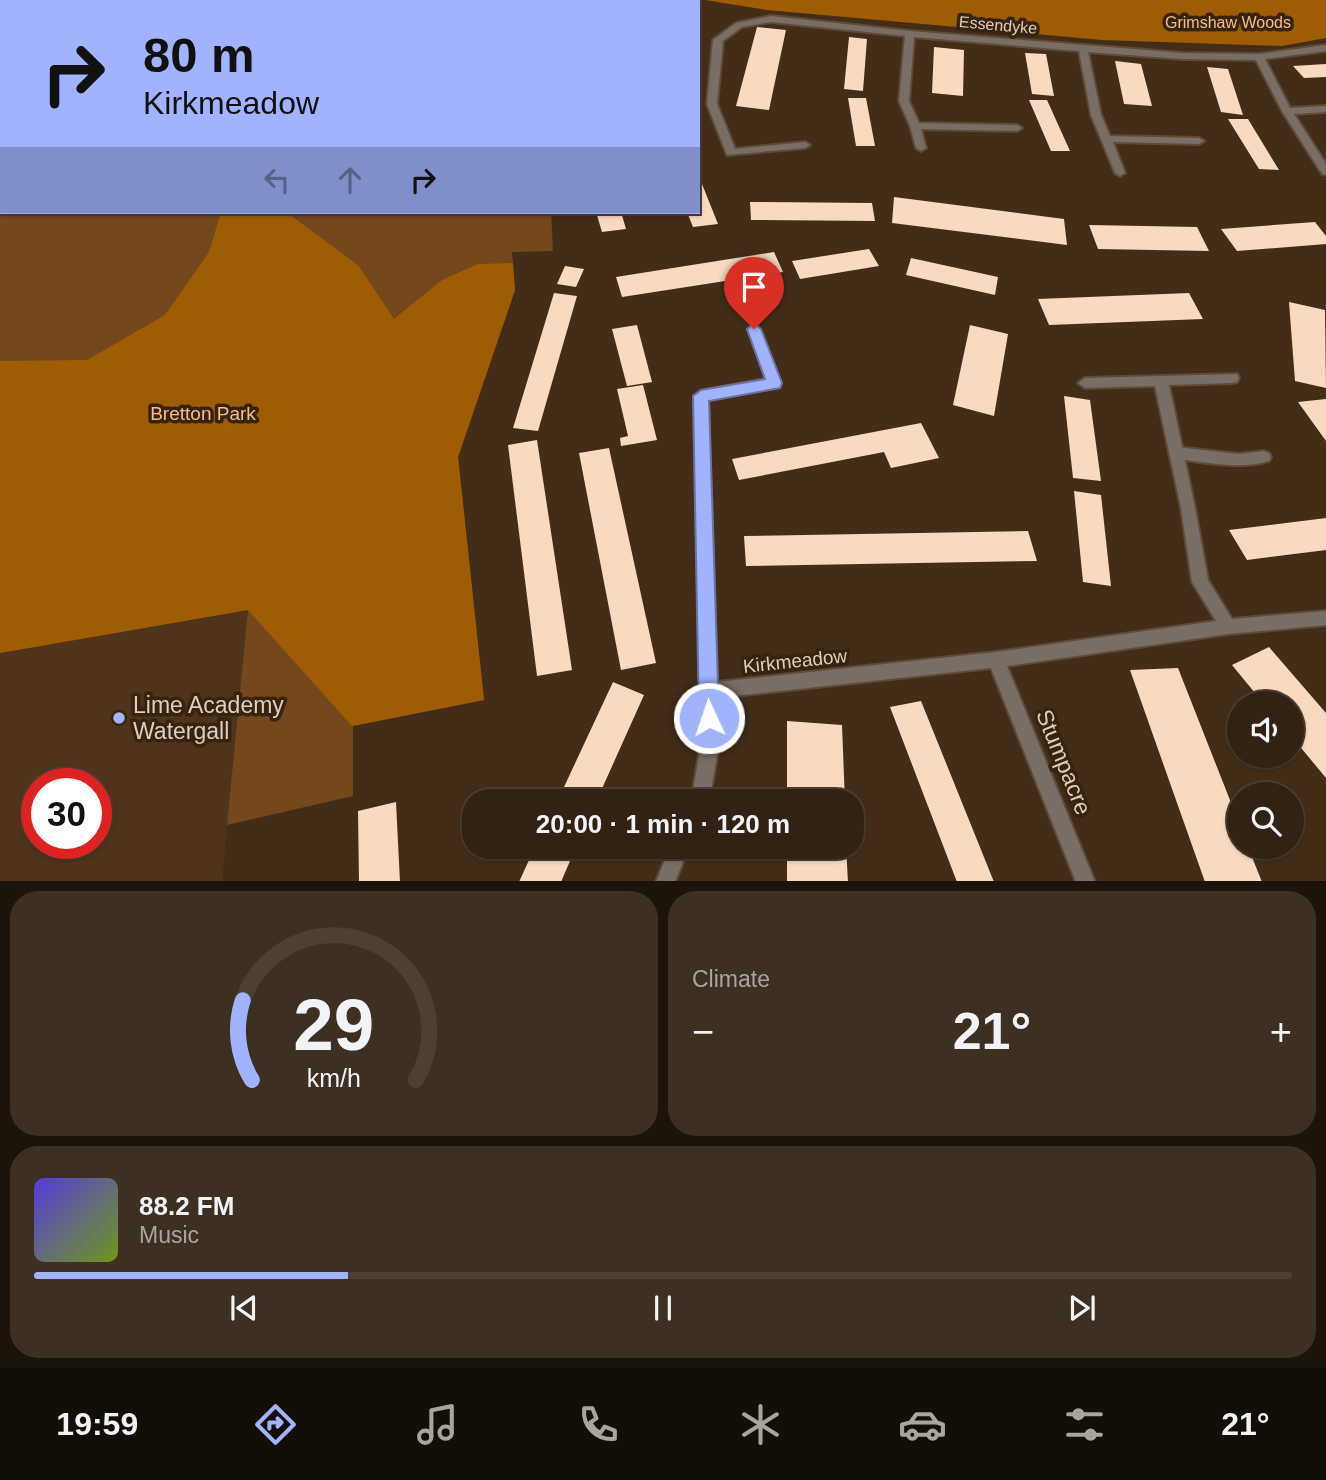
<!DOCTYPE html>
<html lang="en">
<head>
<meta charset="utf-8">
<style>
	body { margin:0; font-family:Arial,sans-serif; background:#3d2f21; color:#f1f3f6; height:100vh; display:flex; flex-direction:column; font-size:26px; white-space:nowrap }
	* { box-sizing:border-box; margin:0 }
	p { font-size:23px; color:#a8a4a0 }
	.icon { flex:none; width:38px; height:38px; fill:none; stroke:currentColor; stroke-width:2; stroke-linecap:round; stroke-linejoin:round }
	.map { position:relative; height:881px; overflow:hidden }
	.details { display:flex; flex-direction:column; gap:10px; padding:10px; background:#1c130a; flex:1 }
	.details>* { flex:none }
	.hud { position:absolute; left:0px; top:0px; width:700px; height:214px; box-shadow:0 2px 5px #0004,0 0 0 2px #4d3f33; background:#a1b3fd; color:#111; overflow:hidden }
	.fabs { position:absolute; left:1227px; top:691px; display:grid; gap:14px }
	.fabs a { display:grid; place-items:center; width:77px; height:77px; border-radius:50%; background:#322213; box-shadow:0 2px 5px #0004,0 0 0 2px #4d3f33; font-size:35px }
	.speed { position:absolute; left:21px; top:768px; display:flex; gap:14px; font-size:35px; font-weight:700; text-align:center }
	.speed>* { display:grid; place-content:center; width:91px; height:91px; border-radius:50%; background:#322213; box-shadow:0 2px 5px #0004,0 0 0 2px #4d3f33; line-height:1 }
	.speed .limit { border:10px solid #d22; background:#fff; color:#111 }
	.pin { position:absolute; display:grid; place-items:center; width:60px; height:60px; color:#fff; margin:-72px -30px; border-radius:50% 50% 50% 0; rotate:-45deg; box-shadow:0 0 7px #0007 }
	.pin .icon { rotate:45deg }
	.me { position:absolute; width:77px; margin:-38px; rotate:357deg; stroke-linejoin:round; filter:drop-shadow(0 0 5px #0008) }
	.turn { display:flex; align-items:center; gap:24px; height:147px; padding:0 28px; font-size:32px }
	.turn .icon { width:91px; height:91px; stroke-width:2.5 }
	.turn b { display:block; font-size:49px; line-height:60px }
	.lanes { display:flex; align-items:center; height:66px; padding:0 28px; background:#0003; justify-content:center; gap:35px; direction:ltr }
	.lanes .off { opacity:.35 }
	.big { font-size:52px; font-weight:600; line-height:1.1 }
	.details .widget { flex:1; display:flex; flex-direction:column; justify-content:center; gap:10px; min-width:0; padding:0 24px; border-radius:28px; background:#3d2f21 }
	.details .dial { align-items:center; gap:0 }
	.dial svg { height:182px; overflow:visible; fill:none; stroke:#4d3f33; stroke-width:7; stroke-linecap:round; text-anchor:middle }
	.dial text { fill:#f1f3f6; stroke:none }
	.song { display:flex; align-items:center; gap:21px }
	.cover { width:84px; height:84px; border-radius:10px; background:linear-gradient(135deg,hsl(250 70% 55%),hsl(80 70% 35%)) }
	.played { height:7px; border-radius:4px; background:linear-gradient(90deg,#a1b3fd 25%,#4d3f33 25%) }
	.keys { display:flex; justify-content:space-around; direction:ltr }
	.heat { display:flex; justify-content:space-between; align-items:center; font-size:38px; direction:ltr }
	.details .tiles { flex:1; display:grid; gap:10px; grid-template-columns:1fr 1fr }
	.widget:last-child { grid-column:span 2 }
	.trip { position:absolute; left:462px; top:789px; width:402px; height:70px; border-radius:28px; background:#322213; box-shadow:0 2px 5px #0004,0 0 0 2px #4d3f33; font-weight:600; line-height:70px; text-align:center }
	.tab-bar { display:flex; height:112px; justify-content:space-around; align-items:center; background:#140e08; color:#a8a4a0 }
	.tab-bar .icon { width:49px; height:49px }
	.tab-bar .selected { color:#a1b3fd }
	.tab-bar b { font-size:32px; color:#f1f3f6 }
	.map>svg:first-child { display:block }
</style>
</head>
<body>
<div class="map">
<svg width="1326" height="882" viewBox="0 0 1326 882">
	<rect width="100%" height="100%" fill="#432d19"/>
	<!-- built -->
	<path fill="#4f341b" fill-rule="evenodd" d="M248 610 222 881 0 882V653ZM37 784H96V844H37Z"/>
	<!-- green -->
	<path fill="#74481c" d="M0 0 351 2H2V212H551L553 251 512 252 515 290 458 457 484 700 353 726V796L227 825 248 610 0 653Z"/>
	<!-- forest -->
	<path fill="#9e5c05" d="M705 0H1326V38L1282 46 1102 40 767 10Z
		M221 212H286L358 265 394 319 442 280 478 264 513 263 515 290 458 457 484 700 352 726 248 610 0 653V361L87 360 165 315 209 252Z"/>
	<!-- building -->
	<path fill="#f8dac0" d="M757 27 786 30 769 110 736 106Z
		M849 37 867 39 863 91 844 89Z
		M934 47 964 50 963 96 932 93Z
		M1025 53 1046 54 1054 96 1032 94Z
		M1115 61 1141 64 1152 106 1124 104Z
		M1326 64V77L1304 78 1293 66Z
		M1207 67 1228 69 1243 115 1221 112Z
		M848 98H866L875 146H856Z
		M1029 100H1047L1070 151H1051Z
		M1228 119H1248L1279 170 1259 169Z
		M698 174 718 224 693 227 687 212H698Z
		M894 197 1064 219 1067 245 892 223Z
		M750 202 872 203 875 221 751 220Z
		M596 212H621L626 229 602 232Z
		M1315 222 1326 236V244L1237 251 1221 229Z
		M1089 225 1197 227 1209 251 1098 249Z
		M869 249 879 266 800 279 792 261Z
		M774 252 783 272 622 297 616 277Z
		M911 258 998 277 995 295 906 275Z
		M565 266 584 269 576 287 557 284Z
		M554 293 577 296 538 431 513 428Z
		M1189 293 1203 319 1049 325 1038 299Z
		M1289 302 1325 310 1326 388 1295 381Z
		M637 325 652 382 627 386 612 329Z
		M970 325 1008 334 994 416 953 405Z
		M643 385 657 440 621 446 620 438 628 436 617 389Z
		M1064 396 1090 400 1101 481 1073 478Z
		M1326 399V441L1298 402Z
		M921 423 939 458 891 468 884 452 739 480 732 459Z
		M537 440 572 670 537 676 508 445Z
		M609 448 656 663 621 670 579 453Z
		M1074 491 1101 495 1111 586 1083 582Z
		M1326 518V550L1247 560 1229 530Z
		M1028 531 1037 561 746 566 744 536Z
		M1269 647 1326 713V778L1292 737V704H1264L1232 665Z
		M1178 668 1239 823V847H1248L1262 882H1205L1130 670Z
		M613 682 644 695 596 802H557Z
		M921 701 994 882H957L890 707Z
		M787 721 842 725 845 802H787Z
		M396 802 400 882H359L358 811Z
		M535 847H576L561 882H519Z
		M787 847H846L848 882H787Z"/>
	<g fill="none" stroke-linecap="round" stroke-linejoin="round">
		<!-- lane casing -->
		<g stroke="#5f4a37" stroke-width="4">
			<path id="lane" d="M1176 447 1239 454 1264 451 1269 453 1271 457 1269 461C1239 470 1206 462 1176 459L1171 457 1169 453 1171 449Z"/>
		</g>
		<!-- street casing -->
		<g stroke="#5f4a37" stroke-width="4">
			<path id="street" d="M771 16 910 31 1183 53 1259 54 1326 45V51L1265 59 1290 108 1326 106V112L1294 114 1326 164V175L1322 174 1282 111 1256 60 1183 59 1088 52 1101 115 1110 136 1199 138 1204 141 1199 144 1113 142 1125 173 1120 176 1115 173 1091 115 1079 51 914 37 909 101 919 123 1017 125 1022 128 1017 131 921 129 926 148 921 151 916 148 910 126 899 101 905 36 771 22 742 27 723 41 717 104 735 149 805 142 810 145 805 148 727 155 707 104 713 40 736 23Z
				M754 324 760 329 781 383 779 387 708 400 717 682 996 652 1216 621 1192 582 1181 508 1155 386 1085 388 1078 383 1085 378 1237 374 1239 378 1237 382 1232 383 1169 385 1195 508 1208 580 1232 619 1326 611V625L1228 634 1007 666 1095 882H1076L991 668 717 698 719 744 709 802H691L701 744 694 396 701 391 766 379 748 329Z
				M670 847H689L675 882H656Z"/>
		</g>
		<!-- lane -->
		<use href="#lane" fill="#796e65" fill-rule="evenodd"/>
		<!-- street -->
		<use href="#street" fill="#796e65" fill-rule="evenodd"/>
	</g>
	<!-- route -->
	<path fill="#a1b3fd" stroke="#6974a4" stroke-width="2" d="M754 323 761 329 782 383 780 388 709 401 719 718 716 724 709 727 702 724 699 718 693 396 701 390 765 379 747 329Z"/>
	<!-- markers -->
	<circle fill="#a1b3fd" stroke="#38230f" stroke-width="2.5" cx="119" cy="718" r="7"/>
	<g text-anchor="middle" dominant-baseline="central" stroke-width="7" stroke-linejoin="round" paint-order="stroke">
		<!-- far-park labels -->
		<g font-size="16" fill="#f4bd8b" stroke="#38230f">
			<text x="1228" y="22">Grimshaw Woods</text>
		</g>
		<!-- far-street labels -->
		<g font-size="16" fill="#dccec2" stroke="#38230f">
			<text transform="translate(998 25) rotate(5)">Essendyke</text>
		</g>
		<!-- park labels -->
		<g font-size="19" fill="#f4bd8b" stroke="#38230f">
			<text x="203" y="413">Bretton Park</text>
		</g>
		<!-- street labels -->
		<g font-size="19" fill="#dccec2" stroke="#38230f">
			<text transform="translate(795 661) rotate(-6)">Kirkmeadow</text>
		</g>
		<!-- near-poi labels -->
		<g font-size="23" fill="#dccec2" stroke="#38230f" text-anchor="start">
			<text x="133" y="705">Lime Academy<tspan x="133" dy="26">Watergall</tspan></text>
		</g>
		<!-- near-street labels -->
		<g font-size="23" fill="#dccec2" stroke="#38230f">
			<text transform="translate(1064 762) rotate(68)">Stumpacre</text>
		</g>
	</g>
</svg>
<div class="fabs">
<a><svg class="icon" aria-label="sound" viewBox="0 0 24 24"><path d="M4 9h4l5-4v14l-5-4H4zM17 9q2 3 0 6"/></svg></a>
<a><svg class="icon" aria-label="search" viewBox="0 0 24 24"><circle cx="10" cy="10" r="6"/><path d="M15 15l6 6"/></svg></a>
</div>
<div class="speed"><div class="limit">30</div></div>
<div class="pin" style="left:754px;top:329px;background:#d93025"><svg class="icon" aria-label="arrive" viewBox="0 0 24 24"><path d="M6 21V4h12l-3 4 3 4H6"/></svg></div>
<svg class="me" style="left:709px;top:718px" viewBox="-20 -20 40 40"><circle r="17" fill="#a1b3fd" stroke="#fff" stroke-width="3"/><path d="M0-11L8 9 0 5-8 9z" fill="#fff"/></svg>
<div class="trip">20:00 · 1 min · 120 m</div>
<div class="hud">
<div class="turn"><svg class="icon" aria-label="right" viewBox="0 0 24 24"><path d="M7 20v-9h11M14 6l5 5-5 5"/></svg><div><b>80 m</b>Kirkmeadow</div></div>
<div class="lanes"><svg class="icon off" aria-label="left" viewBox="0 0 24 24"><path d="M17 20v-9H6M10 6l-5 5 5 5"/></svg><svg class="icon off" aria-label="ahead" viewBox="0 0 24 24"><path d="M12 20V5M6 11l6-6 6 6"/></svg><svg class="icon" aria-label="right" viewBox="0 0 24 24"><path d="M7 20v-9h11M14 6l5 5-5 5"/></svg></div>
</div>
</div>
<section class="details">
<div class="tiles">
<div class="widget dial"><svg viewBox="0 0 100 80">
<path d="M14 69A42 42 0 1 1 86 69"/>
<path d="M14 69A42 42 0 0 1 10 34" stroke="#a1b3fd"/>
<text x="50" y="56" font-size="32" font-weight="700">29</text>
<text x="50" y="72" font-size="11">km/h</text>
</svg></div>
<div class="widget"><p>Climate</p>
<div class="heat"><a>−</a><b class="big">21°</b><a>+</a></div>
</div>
<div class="widget">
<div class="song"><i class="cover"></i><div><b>88.2 FM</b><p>Music</p></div></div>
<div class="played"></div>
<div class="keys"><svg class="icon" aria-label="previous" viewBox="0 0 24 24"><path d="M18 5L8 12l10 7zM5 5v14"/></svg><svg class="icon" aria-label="pause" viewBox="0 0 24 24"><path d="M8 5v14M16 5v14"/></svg><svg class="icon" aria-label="next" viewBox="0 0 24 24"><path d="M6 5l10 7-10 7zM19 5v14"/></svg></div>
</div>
</div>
</section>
<nav class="tab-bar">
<b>19:59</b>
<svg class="icon selected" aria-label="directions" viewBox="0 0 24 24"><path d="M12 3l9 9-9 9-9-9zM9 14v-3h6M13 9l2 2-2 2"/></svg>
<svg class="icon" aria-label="music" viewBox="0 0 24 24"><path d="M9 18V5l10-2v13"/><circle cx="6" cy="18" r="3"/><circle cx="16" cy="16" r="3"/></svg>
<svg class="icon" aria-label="phone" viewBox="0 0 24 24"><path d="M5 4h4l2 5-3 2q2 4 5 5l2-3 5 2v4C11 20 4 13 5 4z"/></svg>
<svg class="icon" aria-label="climate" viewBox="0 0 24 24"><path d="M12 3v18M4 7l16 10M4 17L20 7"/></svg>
<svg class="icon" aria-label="car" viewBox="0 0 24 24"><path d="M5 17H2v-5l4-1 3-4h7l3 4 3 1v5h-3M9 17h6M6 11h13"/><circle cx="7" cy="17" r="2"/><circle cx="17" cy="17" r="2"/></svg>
<svg class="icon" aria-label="filters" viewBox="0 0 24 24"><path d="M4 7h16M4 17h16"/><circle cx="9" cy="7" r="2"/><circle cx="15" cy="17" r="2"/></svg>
<b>21°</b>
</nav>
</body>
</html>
